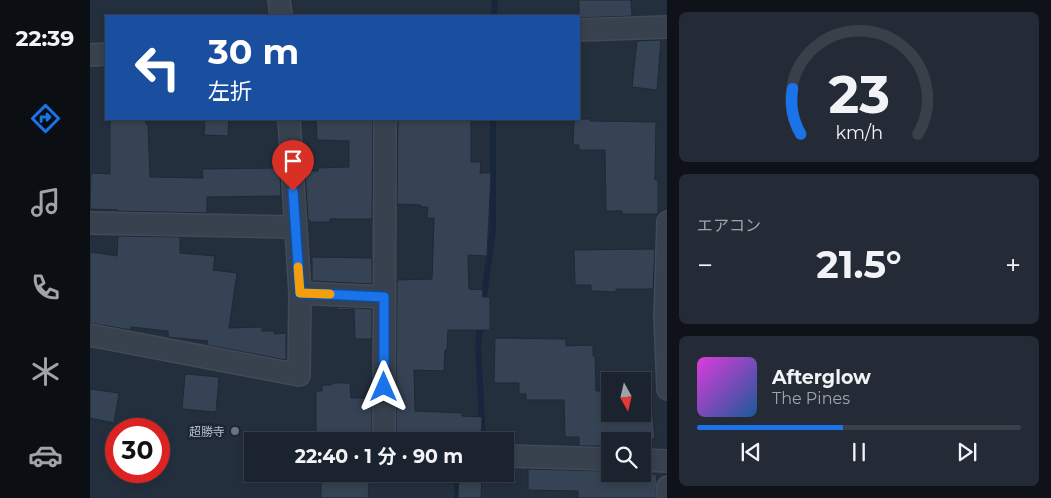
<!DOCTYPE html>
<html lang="ja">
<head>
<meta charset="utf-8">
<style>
	body { margin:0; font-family:Montserrat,"Noto Sans JP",sans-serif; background:#242b36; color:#f1f3f6; height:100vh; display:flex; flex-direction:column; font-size:19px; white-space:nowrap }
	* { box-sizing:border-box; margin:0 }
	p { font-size:16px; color:#a0a4aa }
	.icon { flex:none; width:28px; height:28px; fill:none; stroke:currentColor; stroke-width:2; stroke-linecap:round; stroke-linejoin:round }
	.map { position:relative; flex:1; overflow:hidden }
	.panel { display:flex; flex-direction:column; gap:12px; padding:12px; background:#0f1319; width:384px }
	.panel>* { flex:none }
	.hud { position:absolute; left:15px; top:15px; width:475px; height:105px; border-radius:0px; box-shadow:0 2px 8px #0003,0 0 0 1px #39404a; background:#1a4fa0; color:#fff; overflow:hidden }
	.needle { width:32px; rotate:172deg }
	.controls { position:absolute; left:511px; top:372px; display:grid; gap:10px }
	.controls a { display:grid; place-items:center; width:50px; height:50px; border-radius:0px; background:#1b232e; box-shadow:0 2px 8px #0003,0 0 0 1px #39404a; font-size:25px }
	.speed { position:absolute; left:15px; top:418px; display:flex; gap:10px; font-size:25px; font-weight:700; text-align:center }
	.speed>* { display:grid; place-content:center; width:65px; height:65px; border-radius:50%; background:#1b232e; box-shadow:0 2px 8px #0003,0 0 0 1px #39404a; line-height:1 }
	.speed .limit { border:8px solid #d22; background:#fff; color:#111 }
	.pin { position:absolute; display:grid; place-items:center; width:42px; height:42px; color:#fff; margin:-51px -21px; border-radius:50% 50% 50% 0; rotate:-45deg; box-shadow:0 0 5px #0007 }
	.pin .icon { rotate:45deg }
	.me { position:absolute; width:55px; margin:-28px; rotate:0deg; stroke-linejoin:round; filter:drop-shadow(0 0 4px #0008) }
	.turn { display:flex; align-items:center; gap:18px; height:105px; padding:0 20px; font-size:22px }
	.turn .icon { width:65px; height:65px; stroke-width:2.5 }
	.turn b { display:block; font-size:35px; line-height:42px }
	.big { font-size:38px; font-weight:700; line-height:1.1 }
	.panel .card { flex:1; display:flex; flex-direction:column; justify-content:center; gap:8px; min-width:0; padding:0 18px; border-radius:8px; background:#242b36 }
	.panel .dial { align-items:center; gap:0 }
	.dial svg { height:130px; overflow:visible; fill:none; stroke:#39404a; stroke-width:7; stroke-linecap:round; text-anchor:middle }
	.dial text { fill:#f1f3f6; stroke:none }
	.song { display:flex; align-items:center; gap:15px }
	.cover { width:60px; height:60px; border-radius:8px; background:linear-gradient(135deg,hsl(300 70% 55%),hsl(210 70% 35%)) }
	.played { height:5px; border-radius:2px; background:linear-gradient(90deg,#1a73e8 45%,#39404a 45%) }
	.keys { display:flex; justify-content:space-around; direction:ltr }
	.heat { display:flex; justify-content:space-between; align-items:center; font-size:28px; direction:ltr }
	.trip { position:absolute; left:154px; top:432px; width:270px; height:50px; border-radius:0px; background:#1b232e; box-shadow:0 2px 8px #0003,0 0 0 1px #39404a; font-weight:700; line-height:50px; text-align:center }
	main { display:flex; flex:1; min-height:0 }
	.menu { display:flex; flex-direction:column; width:90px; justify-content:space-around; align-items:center; background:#0b0e12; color:#a0a4aa }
	.menu .icon { width:35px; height:35px }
	.menu .current { color:#1a73e8 }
	.menu b { font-size:22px; color:#f1f3f6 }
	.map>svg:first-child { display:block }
</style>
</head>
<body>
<main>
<nav class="menu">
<b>22:39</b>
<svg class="icon current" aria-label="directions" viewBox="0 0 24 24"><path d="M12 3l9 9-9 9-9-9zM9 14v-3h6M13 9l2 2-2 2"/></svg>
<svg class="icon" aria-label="music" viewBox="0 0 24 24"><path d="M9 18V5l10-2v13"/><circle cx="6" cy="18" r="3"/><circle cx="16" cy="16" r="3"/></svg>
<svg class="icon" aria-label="phone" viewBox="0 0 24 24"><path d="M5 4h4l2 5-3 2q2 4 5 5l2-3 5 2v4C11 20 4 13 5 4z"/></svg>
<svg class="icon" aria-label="climate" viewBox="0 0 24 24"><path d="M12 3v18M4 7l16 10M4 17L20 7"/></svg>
<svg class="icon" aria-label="car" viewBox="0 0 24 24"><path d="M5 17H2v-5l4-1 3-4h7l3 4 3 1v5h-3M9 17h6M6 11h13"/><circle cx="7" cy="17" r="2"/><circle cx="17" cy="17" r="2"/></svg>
</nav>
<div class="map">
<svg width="578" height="498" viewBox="0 0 578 498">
	<rect width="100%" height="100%" fill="#242f3e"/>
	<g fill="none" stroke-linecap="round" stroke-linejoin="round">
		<!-- stream -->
		<path stroke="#17263c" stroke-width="6" d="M404 16 405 0
			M393 305 403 229V119
			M391 323 388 343 393 441
			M367 498V474"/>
	</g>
	<!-- building -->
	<path fill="#364354" stroke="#1f2835" d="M489 0H541L542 16 489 18Z
		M571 40 567 90 542 87 547 41Z
		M20 119H56V124H58L60 177 113 178 112 169 186 168V171H190L191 196 117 197V213L28 211V210L0 209 1 173 20 174Z
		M115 119H139L138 136 114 135Z
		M226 119H283L282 219H240V222H221L218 219 215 171H228V168L259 167V141L227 140Z
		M308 119H381V162H391L390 173H401L397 256 378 255 379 289 393 290 392 297H400V330H358L357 350H355L354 371 324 370 325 411 372 413V416L392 417 391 438 355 439V441H306L307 280 342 279 344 218H337L338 207H331V205L307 204Z
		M484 119H501L500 121 566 122 565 180H568V214H532V211H516L515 150H489V145H483Z
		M28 236 90 237V253L125 256 123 270 147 273 139 328 172 327V331H184L185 334 196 333V360L117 345 118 341 78 337V331L41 327V330L0 323V252L27 256Z
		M565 249 563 289H526V292L501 291V285H485L484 250Z
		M222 257 282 258V284L222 281Z
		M248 307 282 309V339H265L264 309 248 310Z
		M405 338 476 339V346L503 345V356H505L506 391H511L512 406 520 405V414H552V403H562L565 439 520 441 518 442 517 446H489V437H475L474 400H436V394H429V383H404Z
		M95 374 129 377 126 412 92 409Z
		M242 383H260L261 398H282V441H226V391H232V385H242Z
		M0 389 29 393 24 423 0 418Z
		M438 469 517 471V474H566L567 482 565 498H488V491L438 490Z
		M231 474H280L278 498H231Z
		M369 474H392L391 498H368Z"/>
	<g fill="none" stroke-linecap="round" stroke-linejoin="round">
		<!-- minor casing -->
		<g stroke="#414a57" stroke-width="24">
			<path id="minor" d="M189 0 191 16
				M489 30 578 27
				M0 55 16 54
				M578 222 575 316 578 389
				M0 223 205 227
				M210 293 294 297
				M0 335 209 375 210 293 199 119
				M294 441 295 119
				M415 456 520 459
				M552 460 578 461
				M577 498 578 487"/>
		</g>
		<!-- minor -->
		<use href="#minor" stroke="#38414e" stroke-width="21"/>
	</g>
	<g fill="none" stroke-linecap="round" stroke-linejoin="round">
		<!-- route casing -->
		<g stroke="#114b97" stroke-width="12">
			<path id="route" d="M203 191 210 293 294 297V387"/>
		</g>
		<!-- route -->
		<use href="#route" stroke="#1a73e8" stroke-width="9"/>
		<!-- slow -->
		<path stroke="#f59e0b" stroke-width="9" d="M208 267 210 293 240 294"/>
	</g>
	<!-- markers -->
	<circle fill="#6b7280" stroke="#1d2633" stroke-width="2" cx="145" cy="431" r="5"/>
	<g text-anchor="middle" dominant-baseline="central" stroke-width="5" stroke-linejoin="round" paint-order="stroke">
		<!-- poi labels -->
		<g font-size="12" fill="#b4bcc9" stroke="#1d2633" text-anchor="end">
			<text x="135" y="431">超勝寺</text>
		</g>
	</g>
</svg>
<div class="controls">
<a><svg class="needle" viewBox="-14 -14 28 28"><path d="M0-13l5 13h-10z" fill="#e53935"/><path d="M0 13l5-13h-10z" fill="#a0a4aa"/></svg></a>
<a><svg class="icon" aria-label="search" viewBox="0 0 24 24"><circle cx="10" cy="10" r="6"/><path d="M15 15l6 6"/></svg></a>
</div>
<div class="speed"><div class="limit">30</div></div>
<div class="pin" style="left:203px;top:191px;background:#d93025"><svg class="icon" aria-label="arrive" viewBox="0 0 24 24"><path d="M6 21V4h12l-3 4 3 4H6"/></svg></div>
<svg class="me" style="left:294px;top:387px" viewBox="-20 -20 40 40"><path d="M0-17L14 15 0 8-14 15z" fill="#1a73e8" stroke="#fff" stroke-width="4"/></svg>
<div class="trip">22:40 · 1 分 · 90 m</div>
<div class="hud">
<div class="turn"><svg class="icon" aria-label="left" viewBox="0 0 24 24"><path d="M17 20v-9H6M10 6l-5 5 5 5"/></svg><div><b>30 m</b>左折</div></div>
</div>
</div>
<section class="panel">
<div class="card dial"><svg viewBox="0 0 100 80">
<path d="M14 69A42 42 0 1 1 86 69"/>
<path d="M14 69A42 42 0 0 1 9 41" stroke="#1a73e8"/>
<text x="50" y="56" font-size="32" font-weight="700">23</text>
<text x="50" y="72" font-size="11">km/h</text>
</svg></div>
<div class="card"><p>エアコン</p>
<div class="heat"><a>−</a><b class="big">21.5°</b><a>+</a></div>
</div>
<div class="card">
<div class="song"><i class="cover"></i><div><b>Afterglow</b><p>The Pines</p></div></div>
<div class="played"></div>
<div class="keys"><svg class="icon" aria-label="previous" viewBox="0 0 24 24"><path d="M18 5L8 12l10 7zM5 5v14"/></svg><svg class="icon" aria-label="pause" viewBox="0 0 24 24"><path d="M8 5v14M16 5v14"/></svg><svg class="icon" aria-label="next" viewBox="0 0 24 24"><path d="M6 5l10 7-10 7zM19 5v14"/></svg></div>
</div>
</section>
</main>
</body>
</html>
